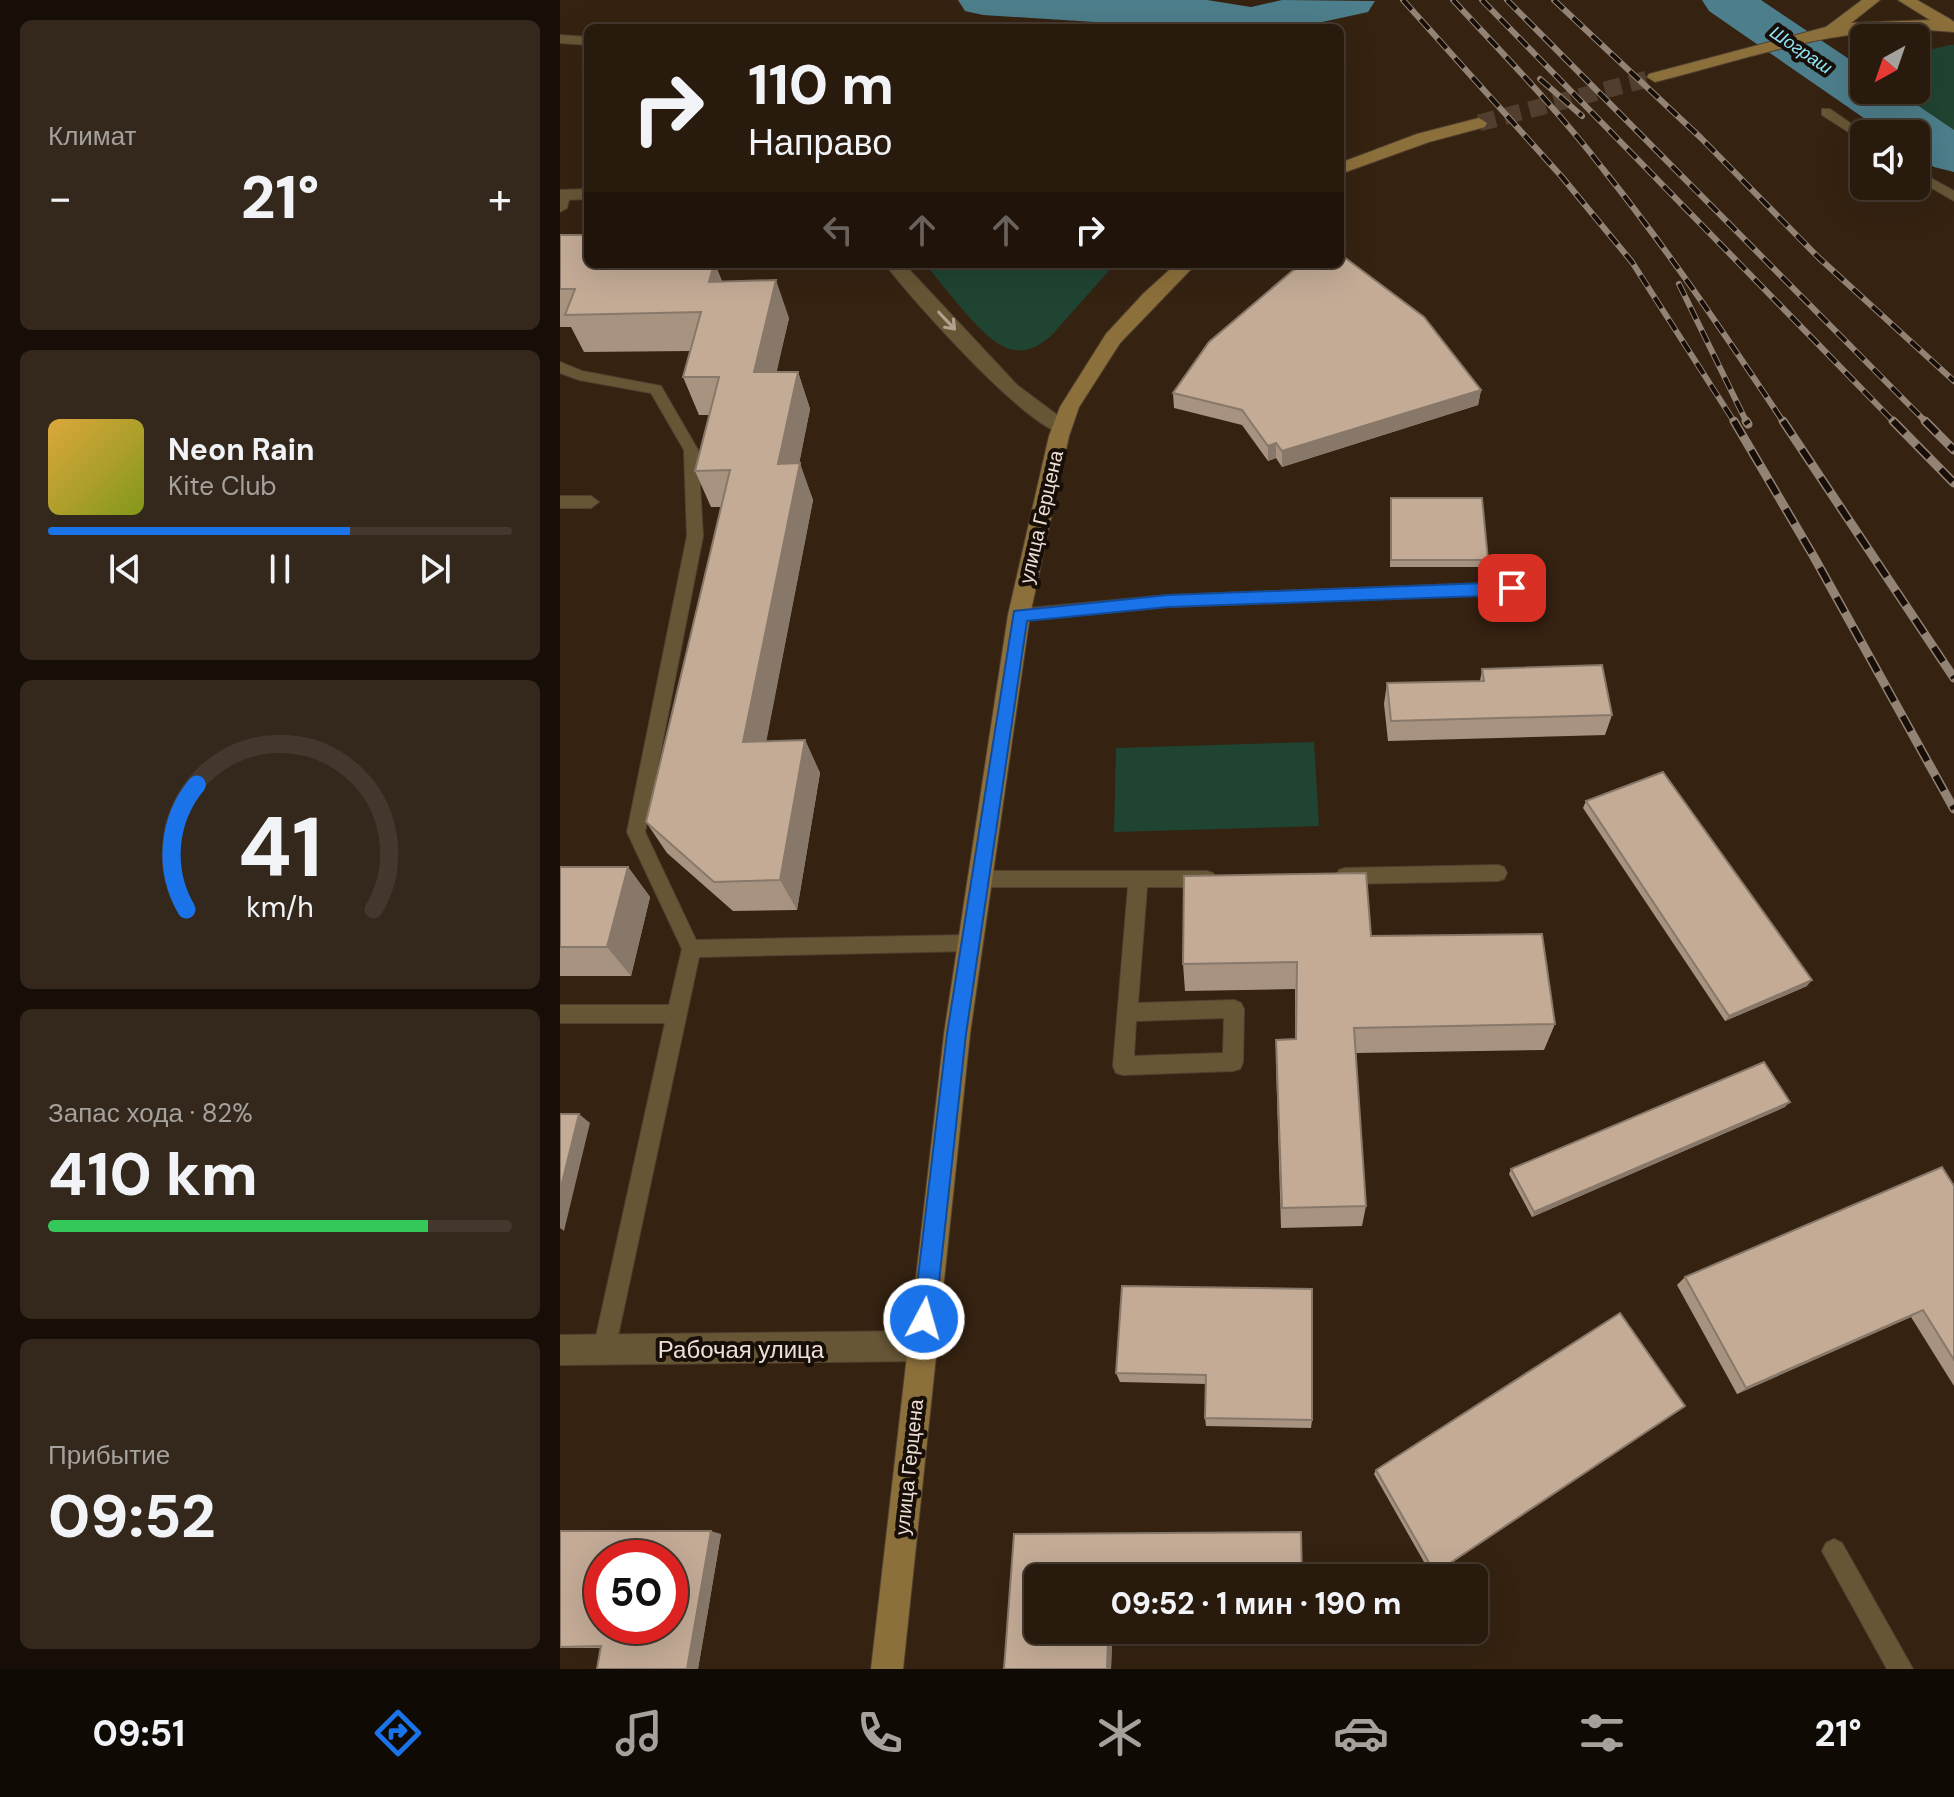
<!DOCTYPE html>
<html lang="ru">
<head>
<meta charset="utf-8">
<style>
	body { margin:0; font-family:"DM Sans",sans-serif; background:#34271b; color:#f1f3f6; height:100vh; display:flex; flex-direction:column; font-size:30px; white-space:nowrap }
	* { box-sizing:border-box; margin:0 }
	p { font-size:26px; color:#a5a19d }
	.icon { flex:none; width:44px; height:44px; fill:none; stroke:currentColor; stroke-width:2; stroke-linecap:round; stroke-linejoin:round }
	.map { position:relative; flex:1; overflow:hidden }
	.details { display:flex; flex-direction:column; gap:20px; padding:20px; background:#160e07; width:560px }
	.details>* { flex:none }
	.top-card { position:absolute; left:24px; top:24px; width:760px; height:244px; border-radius:12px; box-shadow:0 8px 32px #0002,0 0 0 2px #44382e; background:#281a0d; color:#f1f3f6; overflow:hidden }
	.needle { width:52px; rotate:220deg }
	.buttons { position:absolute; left:1290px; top:24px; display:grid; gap:16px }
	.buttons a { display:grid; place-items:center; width:80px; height:80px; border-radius:12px; background:#281a0d; box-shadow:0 8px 32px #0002,0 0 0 2px #44382e; font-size:40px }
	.speed { position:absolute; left:24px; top:1540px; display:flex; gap:16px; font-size:40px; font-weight:700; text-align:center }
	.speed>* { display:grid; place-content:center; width:104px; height:104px; border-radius:50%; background:#281a0d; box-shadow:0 8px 32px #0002,0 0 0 2px #44382e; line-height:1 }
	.speed .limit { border:12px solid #d22; background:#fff; color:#111 }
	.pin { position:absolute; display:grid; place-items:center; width:68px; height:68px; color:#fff; margin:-34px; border-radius:16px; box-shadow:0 4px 12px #0006 }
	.me { position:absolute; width:88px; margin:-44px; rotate:6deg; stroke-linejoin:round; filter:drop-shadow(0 0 6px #0008) }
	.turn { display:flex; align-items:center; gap:28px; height:168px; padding:0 32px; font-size:36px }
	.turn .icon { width:104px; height:104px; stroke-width:2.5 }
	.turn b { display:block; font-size:56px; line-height:68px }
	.lanes { display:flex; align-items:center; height:76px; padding:0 32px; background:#0003; justify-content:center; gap:40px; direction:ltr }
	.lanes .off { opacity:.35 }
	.big { font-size:60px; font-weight:800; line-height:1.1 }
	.details .tile { flex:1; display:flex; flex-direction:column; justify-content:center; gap:12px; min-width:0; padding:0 28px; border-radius:12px; background:#34271b }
	.details .dial { align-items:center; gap:0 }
	.dial svg { height:208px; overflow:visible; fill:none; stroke:#44382e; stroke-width:7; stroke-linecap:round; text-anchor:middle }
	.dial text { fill:#f1f3f6; stroke:none }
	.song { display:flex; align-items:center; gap:24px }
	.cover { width:96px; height:96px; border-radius:12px; background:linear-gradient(135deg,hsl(40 70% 55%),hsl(70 70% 35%)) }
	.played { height:8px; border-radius:4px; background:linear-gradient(90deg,#1a73e8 65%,#44382e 65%) }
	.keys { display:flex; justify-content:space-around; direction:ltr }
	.heat { display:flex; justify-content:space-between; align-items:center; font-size:44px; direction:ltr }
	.charge { height:12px; border-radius:6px; background:linear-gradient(90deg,#34c759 82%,#44382e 0) }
	.trip { position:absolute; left:464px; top:1564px; width:464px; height:80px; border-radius:12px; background:#281a0d; box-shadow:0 8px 32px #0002,0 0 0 2px #44382e; font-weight:800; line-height:80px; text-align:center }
	.dock { display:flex; height:128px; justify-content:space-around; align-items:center; background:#100a05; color:#a5a19d }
	.dock .icon { width:56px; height:56px }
	.dock .on { color:#1a73e8 }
	.dock b { font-size:36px; color:#f1f3f6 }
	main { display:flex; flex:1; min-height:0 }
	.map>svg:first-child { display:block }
</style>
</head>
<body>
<main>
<section class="details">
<div class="tile"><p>Климат</p>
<div class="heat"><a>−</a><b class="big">21°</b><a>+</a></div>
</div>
<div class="tile">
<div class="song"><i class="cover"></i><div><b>Neon Rain</b><p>Kite Club</p></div></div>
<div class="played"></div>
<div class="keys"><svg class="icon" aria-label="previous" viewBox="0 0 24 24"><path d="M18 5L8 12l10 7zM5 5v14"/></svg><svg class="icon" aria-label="pause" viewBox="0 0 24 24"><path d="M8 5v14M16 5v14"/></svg><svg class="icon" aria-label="next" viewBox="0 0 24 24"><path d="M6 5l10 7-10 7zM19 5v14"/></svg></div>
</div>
<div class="tile dial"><svg viewBox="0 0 100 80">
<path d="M14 69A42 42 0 1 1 86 69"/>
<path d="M14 69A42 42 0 0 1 18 21" stroke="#1a73e8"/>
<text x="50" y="56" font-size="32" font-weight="700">41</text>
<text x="50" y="72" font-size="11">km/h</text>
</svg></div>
<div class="tile"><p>Запас хода · 82%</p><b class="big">410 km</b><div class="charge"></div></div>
<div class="tile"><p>Прибытие</p><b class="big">09:52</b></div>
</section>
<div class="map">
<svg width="1394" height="1669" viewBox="0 0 1394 1669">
	<rect width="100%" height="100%" fill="#352211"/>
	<!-- green -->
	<path fill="#204432" d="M1390 45H1394V135L1382 129 1372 118 1343 107 1318 90H1356V53Z
		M365 264H555L490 337C478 346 466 354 450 349 423 342 384 285 365 264Z
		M754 742 759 826 554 832 556 748Z"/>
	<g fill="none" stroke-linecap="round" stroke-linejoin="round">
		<!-- river -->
		<path fill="#4d7e8b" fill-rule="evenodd" d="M398 0H647L691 7 722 0 815 1 808 12 735 28H629L423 15 405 11Z
			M1142 0H1201L1304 69V90H1335L1394 130V172L1374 167 1356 154V134H1327L1149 11Z"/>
		<!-- secondary-tunnel -->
		<path stroke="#513e2e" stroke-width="17" stroke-dasharray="17 9" stroke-linecap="butt" d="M919 123 1095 77"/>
		<!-- lane casing -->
		<g stroke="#524030" stroke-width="2">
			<path id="lane" d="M0 35 28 37V45L0 43Z
				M1262 109H1270L1306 134H1304V142L1262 115Z
				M1356 170 1394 191V201L1356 179Z
				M4 191 10 195 7 208 0 212V192Z
				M0 362 22 371 101 386 138 450 143 536 85 832 136 940 410 935 417 937 419 943 417 949 410 951 139 957 55 1350 52 1358 44 1361 36 1358 33 1350 105 1023H0V1005H109L122 949 67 832 127 536 124 450 91 393 19 380 0 373Z
				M0 496H31L39 502 31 508H0Z
				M952 582 960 588 952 594 608 607 459 621 451 615 459 609 608 595Z
				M938 865 944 867 947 873 944 879 938 881 785 884 779 882 776 876 779 870 785 868Z
				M420 871H647L653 873 656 879 653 885 647 887H587L578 1003 674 1000 681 1003 684 1009 683 1062 680 1069 673 1071 563 1075 556 1073 553 1066 568 887H420L414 885 411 879 414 873ZM664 1018 663 1053 574 1056 576 1021Z
				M1274 1539 1282 1543 1353 1669H1327L1262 1551 1266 1543Z"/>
		</g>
		<!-- street casing -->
		<g stroke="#524030" stroke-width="2">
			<path id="street" d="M28 189V199L0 200V190Z
				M325 264H344L457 385 508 423 511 428 508 433C478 442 346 293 325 264Z
				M361 1331 371 1336 376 1346 371 1356 361 1361 0 1365V1335Z"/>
		</g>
		<!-- secondary casing -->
		<g stroke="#524030" stroke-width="2">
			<path id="secondary" d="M1302 0H1320L1291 23 1370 20 1338 0H1357L1390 19 1394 22V32C1289 21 1195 57 1095 82L1087 77 1089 74 1266 27Z
				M919 118 927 123 925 127 869 142 780 174V163L857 134Z
				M616 264H636L560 343 519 407 509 436 470 615 410 1034 343 1669H311L384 1034 448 615 489 436 500 407 546 334 584 293Z"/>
		</g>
		<!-- lane -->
		<use href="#lane" fill="#675636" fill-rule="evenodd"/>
		<!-- street -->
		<use href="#street" fill="#675636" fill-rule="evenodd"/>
		<!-- secondary -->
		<use href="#secondary" fill="#8c703b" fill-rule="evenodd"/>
		<!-- rail-far1 casing -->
		<g stroke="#938375" stroke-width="6">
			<path id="rail-far1" d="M843 0 1002 177 1072 262 1175 423
				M893 0C944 55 997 109 1043 169 1108 250 1166 336 1224 423
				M922 0 1335 423
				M947 0 1367 423
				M994 0 1141 138 1258 257 1394 381
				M980 79 1022 116
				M1119 284 1187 423"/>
		</g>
		<!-- rail casing -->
		<g stroke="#938375" stroke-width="9">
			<path id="rail" d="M1174 421 1254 557 1394 809
				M1186 421 1188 424
				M1223 421 1394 678
				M1333 421 1394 483
				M1365 421 1394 450"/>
		</g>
		<!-- rail-far1 -->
		<use href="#rail-far1" stroke="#160e07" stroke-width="4" stroke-dasharray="13" stroke-linecap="butt"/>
		<!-- rail -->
		<use href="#rail" stroke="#160e07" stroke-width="6" stroke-dasharray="17" stroke-linecap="butt"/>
	</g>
	<!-- wall -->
	<path fill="#a89381" d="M0 235 28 264H155L162 281 229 318 216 372H238L250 409 239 463 253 500 206 741 245 740 260 773 237 910 173 911 107 853 86 822 161 507H151L135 471 150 415H139L123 377 130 351 24 352 11 327H0Z
		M921 390 918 405 722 467 716 458 708 461 682 425 614 408 613 393Z
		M831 498 928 560 927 567H830Z
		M922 669 1052 715 1045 735 828 741 824 704 827 683 920 681Z
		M1026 801 1247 986 1165 1021 1023 808Z
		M0 867H68L90 897 71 976H0Z
		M811 936 995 1024 984 1050 796 1053 806 1206 802 1226 721 1228 716 1065V1040L735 1039V989L625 991 623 964Z
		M1225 1107 972 1217 949 1174 951 1169Z
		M1394 1186V1386L1351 1317 1177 1394 1117 1285 1125 1277Z
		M752 1289V1420L751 1428 646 1426 645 1418 646 1384 560 1382 556 1373Z
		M1117 1411 872 1576 814 1474 816 1470Z
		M0 1531 161 1534 138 1669H37L41 1648H0Z
		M454 1534 744 1637 743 1640 552 1642 551 1669Z"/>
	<!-- shaded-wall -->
	<path fill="#887869" d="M154 264H155L169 300 149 282Z
		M216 280 229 318 208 410 194 372Z
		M238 372 250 409 232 500 218 464Z
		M921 390 918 405 722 467V451Z
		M716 443V458L708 461V446Z
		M240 463 253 500 200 774 183 742Z
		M245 740 260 773 237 910 220 880Z
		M68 867 90 897 71 976 47 947Z
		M1252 980 1247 986 1165 1021 1169 1016Z
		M1230 1102 1225 1107 972 1217 974 1212Z
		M19 1114 30 1123 4 1231 0 1228V1191Z
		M1363 1310 1351 1317 1177 1394 1186 1388Z
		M151 1531 161 1534 138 1669H127Z
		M548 1640 552 1642 551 1669H547Z"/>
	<!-- building -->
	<path fill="#c3ab96" stroke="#887869" stroke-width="2" fill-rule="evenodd" d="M0 235H28V264H154L149 282 216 280 194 372H238L218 464 240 463 183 742 245 740 220 880 154 882 86 822 170 470 135 471 159 377H123L141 312 5 315 15 289H0Z
		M780 254 864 317 921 390 722 451 716 443 708 446 682 410 613 393 649 342 731 272 744 264H780Z
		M831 498H922L928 560H831Z
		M1042 665 1052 715 831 721 827 683 924 681 922 669Z
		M1103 772 1252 980 1169 1016 1026 801Z
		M0 867H68L47 947H0Z
		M806 873 811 936 982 934 995 1024 794 1028 806 1206 722 1208 716 1040 736 1039 737 962 623 964 624 876Z
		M1204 1062 1230 1102 974 1212 951 1169Z
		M0 1114H19L0 1191Z
		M1382 1167 1394 1186V1360L1363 1310 1186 1388 1125 1277Z
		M562 1286 752 1289V1420L645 1418 646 1375 556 1373Z
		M1060 1313 1125 1406 875 1573 816 1470Z
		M0 1531H151L127 1669H37L41 1646 0 1647ZM42 1558H110V1626H42Z
		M741 1532 742 1578H478V1630H744V1637L548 1640 547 1669H444L454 1534Z"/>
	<!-- one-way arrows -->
	<defs><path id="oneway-shaft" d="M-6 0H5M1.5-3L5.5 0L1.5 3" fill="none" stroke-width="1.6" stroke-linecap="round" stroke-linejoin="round" transform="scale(2)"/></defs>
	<use stroke="#b1a18d" href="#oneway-shaft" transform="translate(387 321) rotate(47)"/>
	<!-- route -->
	<path fill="#1a73e8" stroke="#114b97" stroke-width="2" d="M952 582 961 588 952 595 608 607 467 621 406 1034 375 1319 372 1327 364 1330 356 1327 353 1319 387 1034 454 611 608 595Z"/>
	<g text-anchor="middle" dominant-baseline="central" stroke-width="8" stroke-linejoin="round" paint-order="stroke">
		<!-- far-water labels -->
		<g font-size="18" font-style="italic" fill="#92e6fc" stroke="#160e07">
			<text transform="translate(1241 50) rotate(34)">Шограш</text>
		</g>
		<!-- street labels -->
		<g font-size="20" fill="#eddfd5" stroke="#160e07">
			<text transform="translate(481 517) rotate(-77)">улица Герцена</text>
			<text transform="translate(349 1467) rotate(-84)">улица Герцена</text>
		</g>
		<!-- near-street labels -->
		<g font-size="24" fill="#eddfd5" stroke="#160e07">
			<text x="181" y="1349">Рабочая улица</text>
		</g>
	</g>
</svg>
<div class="buttons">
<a><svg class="needle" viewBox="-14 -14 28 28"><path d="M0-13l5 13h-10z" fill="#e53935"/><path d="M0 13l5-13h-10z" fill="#a5a19d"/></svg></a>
<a><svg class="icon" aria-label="sound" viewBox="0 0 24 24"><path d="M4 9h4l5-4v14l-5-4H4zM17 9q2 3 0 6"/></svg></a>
</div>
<div class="speed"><div class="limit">50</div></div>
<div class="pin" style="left:952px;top:588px;background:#d93025"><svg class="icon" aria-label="arrive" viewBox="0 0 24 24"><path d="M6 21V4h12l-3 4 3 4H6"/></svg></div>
<svg class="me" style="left:364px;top:1319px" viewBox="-20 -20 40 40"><circle r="17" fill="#1a73e8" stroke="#fff" stroke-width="3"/><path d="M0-11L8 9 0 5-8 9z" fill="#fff"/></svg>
<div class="trip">09:52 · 1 мин · 190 m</div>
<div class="top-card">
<div class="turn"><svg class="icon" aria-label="right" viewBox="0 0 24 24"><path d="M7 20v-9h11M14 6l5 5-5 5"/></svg><div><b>110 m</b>Направо</div></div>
<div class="lanes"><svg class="icon off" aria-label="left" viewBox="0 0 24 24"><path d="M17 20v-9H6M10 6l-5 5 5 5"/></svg><svg class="icon off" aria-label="ahead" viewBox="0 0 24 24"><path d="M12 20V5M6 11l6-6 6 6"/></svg><svg class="icon off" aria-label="ahead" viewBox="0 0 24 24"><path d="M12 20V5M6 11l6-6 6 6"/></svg><svg class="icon" aria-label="right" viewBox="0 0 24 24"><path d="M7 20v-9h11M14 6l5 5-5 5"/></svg></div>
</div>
</div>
</main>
<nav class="dock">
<b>09:51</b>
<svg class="icon on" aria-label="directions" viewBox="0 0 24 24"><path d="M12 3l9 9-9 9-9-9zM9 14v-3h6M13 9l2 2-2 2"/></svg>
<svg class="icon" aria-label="music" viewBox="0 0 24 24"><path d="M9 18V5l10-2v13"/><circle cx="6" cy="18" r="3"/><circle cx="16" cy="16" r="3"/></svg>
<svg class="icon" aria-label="phone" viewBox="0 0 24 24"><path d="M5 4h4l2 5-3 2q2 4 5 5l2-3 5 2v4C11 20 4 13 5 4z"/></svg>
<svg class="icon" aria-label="climate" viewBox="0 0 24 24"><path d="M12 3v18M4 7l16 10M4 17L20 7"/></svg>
<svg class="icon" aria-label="car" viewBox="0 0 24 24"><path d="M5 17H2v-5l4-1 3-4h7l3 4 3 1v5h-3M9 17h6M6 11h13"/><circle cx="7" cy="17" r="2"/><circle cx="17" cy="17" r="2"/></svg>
<svg class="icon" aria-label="filters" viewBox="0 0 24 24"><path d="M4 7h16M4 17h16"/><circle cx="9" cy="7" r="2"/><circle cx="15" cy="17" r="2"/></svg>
<b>21°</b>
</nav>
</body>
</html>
